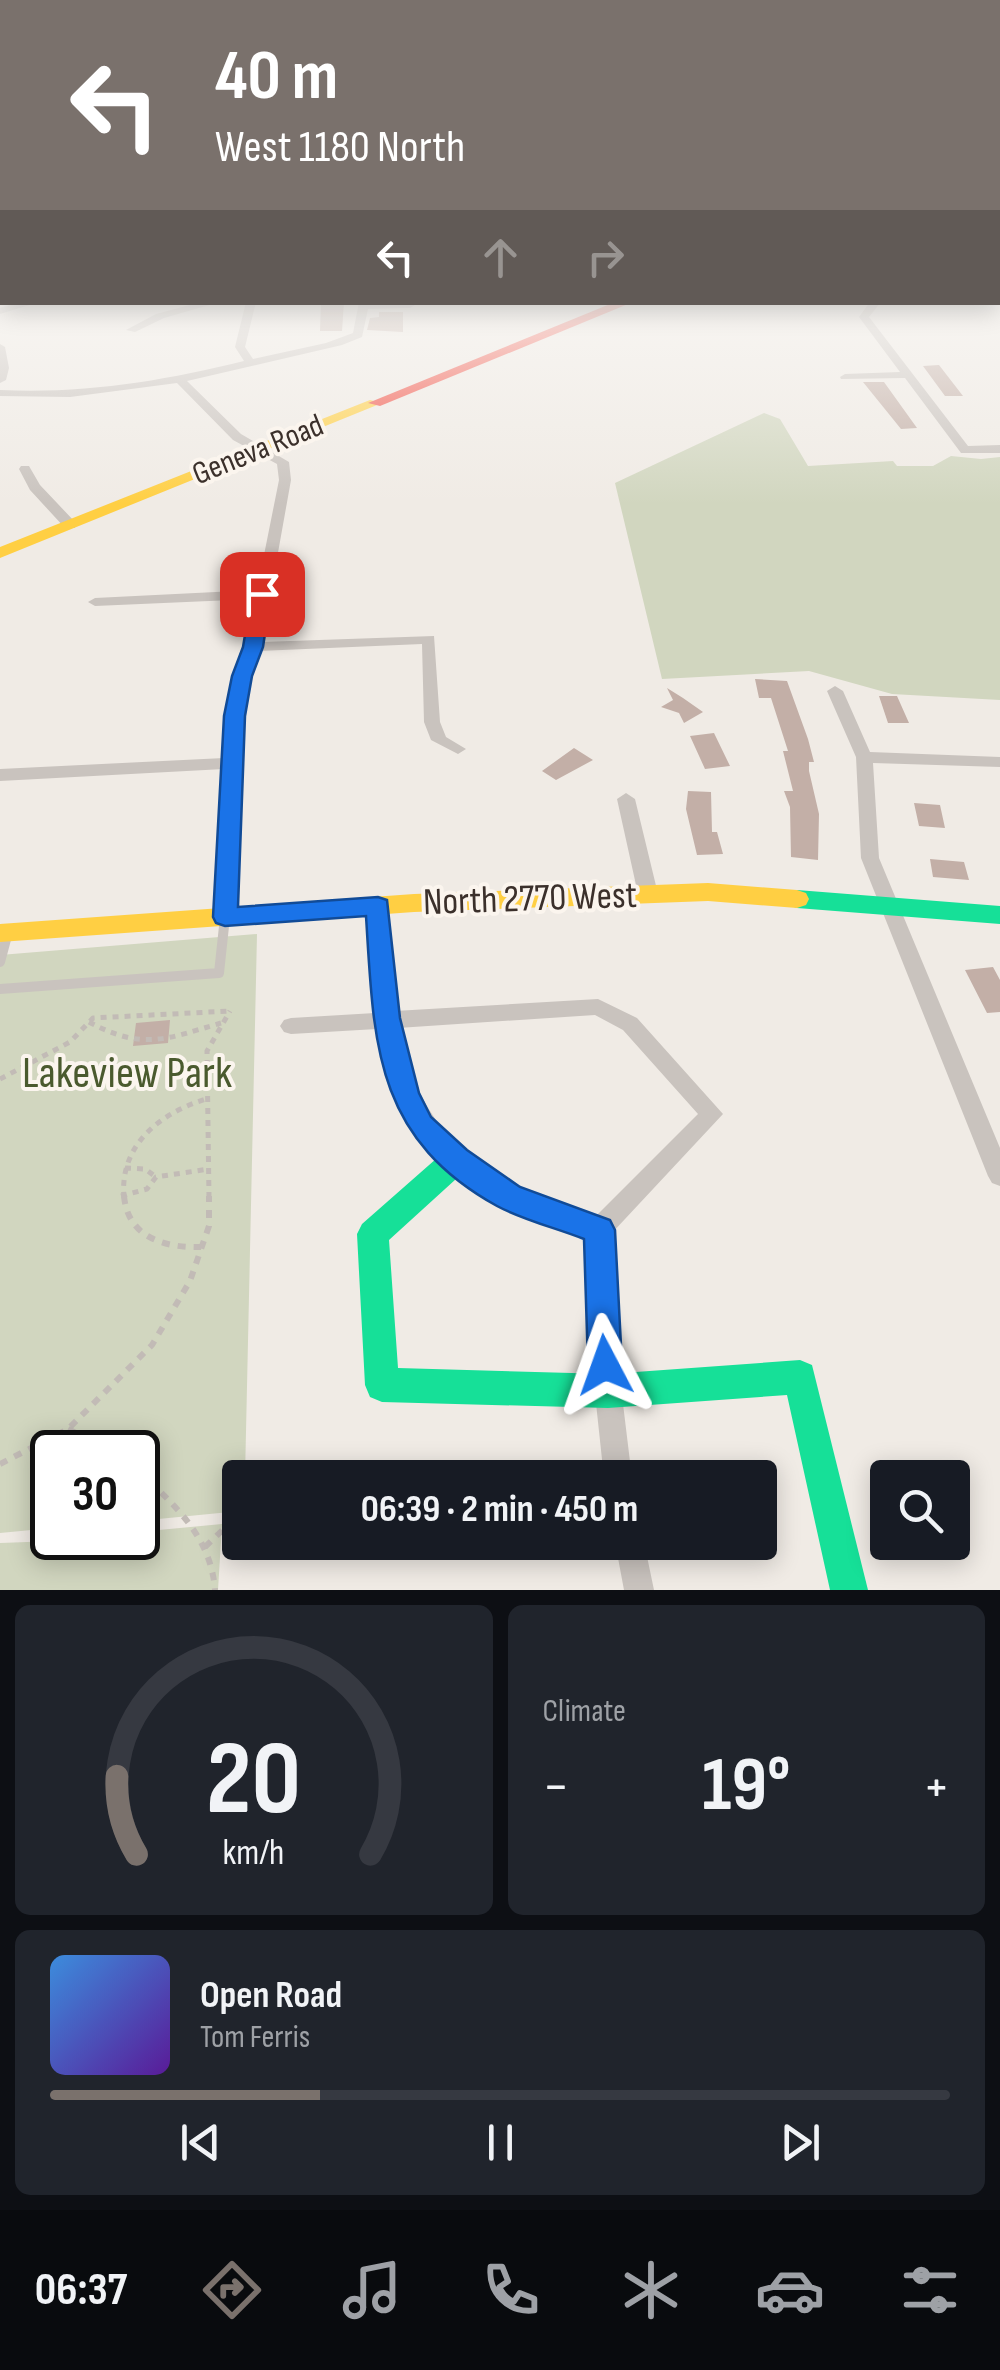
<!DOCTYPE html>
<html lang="en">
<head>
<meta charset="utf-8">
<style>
	body { margin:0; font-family:"Sofia Sans Condensed",sans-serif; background:#20242c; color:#f1f3f6; height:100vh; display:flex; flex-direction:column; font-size:38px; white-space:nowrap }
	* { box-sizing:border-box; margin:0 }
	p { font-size:32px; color:#9ea1a6 }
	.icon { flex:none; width:55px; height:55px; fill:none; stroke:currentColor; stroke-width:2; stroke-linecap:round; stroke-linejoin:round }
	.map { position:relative; height:1590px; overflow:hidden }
	.side { display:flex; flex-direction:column; gap:15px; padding:15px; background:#0d0f14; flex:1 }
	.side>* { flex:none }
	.guide { position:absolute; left:0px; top:0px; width:1000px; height:305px; box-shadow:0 5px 25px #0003; background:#7a716c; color:#fff; overflow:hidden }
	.buttons { position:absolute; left:870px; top:1460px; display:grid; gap:20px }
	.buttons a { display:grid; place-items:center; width:100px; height:100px; border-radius:10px; background:#171b24; box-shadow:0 5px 25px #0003; font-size:50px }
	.speed { position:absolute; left:30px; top:1430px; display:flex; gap:20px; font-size:50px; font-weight:700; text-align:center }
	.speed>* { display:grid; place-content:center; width:130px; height:130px; border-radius:50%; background:#171b24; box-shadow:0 5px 25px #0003; line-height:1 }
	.speed .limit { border:5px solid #111; border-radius:15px; background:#fff; color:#111 }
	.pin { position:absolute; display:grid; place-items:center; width:85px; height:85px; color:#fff; margin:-42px; border-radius:20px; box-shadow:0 5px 15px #0006 }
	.me { position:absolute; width:110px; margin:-55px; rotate:356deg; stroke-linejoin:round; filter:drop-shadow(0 0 8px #0008) }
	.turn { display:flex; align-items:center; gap:35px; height:210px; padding:0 50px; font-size:45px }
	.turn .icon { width:130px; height:130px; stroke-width:2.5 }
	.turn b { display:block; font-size:70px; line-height:85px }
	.lanes { display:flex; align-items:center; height:95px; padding:0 50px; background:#0003; justify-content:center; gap:50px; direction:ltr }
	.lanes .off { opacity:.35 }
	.big { font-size:75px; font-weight:700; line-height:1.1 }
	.side .tile { flex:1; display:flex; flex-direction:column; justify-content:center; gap:15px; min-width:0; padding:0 35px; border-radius:15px; background:#20242c }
	.side .dial { align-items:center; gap:0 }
	.dial svg { height:260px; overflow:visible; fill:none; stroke:#363941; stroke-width:7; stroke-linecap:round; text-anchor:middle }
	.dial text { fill:#f1f3f6; stroke:none }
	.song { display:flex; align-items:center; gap:30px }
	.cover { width:120px; height:120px; border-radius:15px; background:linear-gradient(135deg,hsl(210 70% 55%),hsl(270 70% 35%)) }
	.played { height:10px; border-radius:5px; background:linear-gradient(90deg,#7a716c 30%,#363941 30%) }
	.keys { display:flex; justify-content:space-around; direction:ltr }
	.heat { display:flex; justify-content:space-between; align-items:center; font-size:55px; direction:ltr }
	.side .tiles { flex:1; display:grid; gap:15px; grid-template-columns:1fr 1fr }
	.tile:last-child { grid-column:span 2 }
	.trip { position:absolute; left:222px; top:1460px; width:555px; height:100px; border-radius:10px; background:#171b24; box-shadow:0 5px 25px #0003; font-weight:700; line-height:100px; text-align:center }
	.tab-bar { display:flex; height:160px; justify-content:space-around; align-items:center; background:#090b0e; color:#9ea1a6 }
	.tab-bar .icon { width:70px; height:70px }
	.tab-bar .on { color:#7a716c }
	.tab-bar b { font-size:45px; color:#f1f3f6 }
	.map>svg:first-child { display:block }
</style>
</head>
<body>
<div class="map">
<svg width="1000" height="1590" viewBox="0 0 1000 1590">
	<rect width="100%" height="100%" fill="#f0ebe5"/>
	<!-- green -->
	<path fill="#d1d6bf" d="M764 413 780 419 808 466 893 461 897 466H933L951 456 981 459 1000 457V700L892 694 809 671 662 679 615 483Z
		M257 934 245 1477 240 1478V1511L138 1521V1452H52V1528L0 1533V955Z
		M222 1524 218 1590H0V1543L138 1538V1532Z"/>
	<!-- building -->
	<path fill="#c3afa7" d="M321 302H344L342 331H320Z
		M379 312H403V332L367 330 370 318 379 317Z
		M939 365 963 396H945L923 366Z
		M863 382H884L917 428 901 429Z
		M755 679 787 681 808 739 814 762H809V771L819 814 818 860 791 857 790 807 784 791H793L783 751H788L771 698H759Z
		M667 688 683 698 703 712 684 723 679 713 661 707 673 700Z
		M879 696H897L909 723H888Z
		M714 733 730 766 705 769 690 736Z
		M574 748 593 760 556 780 542 771Z
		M688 791 711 792 712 832H717L723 854 697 855 686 809Z
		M914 803 940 805 945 828 919 826Z
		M930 859 964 862 969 880 933 877Z
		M993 967 1000 980V1012L987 1013 965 970Z
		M170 1020 168 1043 133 1046 136 1023Z"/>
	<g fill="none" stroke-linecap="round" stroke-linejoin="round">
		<!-- path-far1 -->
		<path stroke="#c2bbb6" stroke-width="5" stroke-dasharray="6 6" stroke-linecap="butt" d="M89 1022C143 1051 166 1039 221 1023
			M0 1079 70 1042 93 1018 230 1011
			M125 1168 145 1169 156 1177
			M121 1196 147 1189 156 1177 209 1169
			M124 1198C119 1145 160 1113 206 1099
			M209 1198 207 1051 230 1011"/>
		<!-- path -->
		<path stroke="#c2bbb6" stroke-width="6" stroke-dasharray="8 8" stroke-linecap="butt" d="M124 1196C128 1238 165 1248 201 1247
			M68 1429 114 1452
			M0 1464 68 1429 152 1345 190 1281 209 1226V1196
			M138 1471C175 1505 211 1537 215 1590
			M205 1547 233 1520 240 1519"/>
		<!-- lane -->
		<path stroke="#c9c3be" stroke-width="10" d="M0 962 8 932
			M0 989 219 973 225 917"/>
		<!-- street -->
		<path fill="#c9c3be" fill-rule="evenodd" d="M998 290 1000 291V298L998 297Z
			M21 302H39L0 314V308Z
			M201 302H220L164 318 135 332 126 330 156 314Z
			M246 302H256L245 347 253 359 326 343 353 333 359 302H412L415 305 410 308 368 309 362 337 342 345 187 381 241 434 289 462 291 480 262 642 434 636 440 722 446 737 466 749 458 754 431 740 424 722 422 644 259 651 250 676 243 716 235 917 232 922H218L215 917 224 769 0 781V769L224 758 227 716 234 676 245 647 255 599 95 606 88 602 95 598 257 590 279 480 277 464 233 440 177 383 70 397 0 396V390C84 394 163 381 244 361L235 347Z
			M870 302H881L869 317 968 446 1000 445V453H961L905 378 841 379 840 377 845 374 900 372 859 317Z
			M0 344 5 347 9 368 6 380 0 383Z
			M21 466H29L40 485 75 522V528H65L30 490 19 469Z
			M835 686 843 691 870 752 1000 757V767L873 763 879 858 1000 1148V1186L992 1183 988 1176 861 858 856 757 827 691Z
			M626 793 635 799 658 894 655 899H641L638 894 617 799Z
			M378 899 385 901 388 906 395 1011 598 999 637 1018 723 1114 611 1234 615 1338 632 1478H604L589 1338 587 1237C558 1226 526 1218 499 1203 431 1166 391 1103 377 1029L291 1034 284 1032 280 1026 284 1020 291 1018 375 1013 368 906 371 901ZM595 1015 623 1030 698 1114 595 1217C571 1208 545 1202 521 1190 452 1158 412 1100 398 1028Z
			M615 1542H644L654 1590H624Z"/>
		<!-- fast -->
		<path fill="#16e098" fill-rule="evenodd" d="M797 890 1000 906V924L797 908 788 905 785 899 788 893Z
			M456 1147 467 1151 471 1160 467 1169 389 1240 398 1368 608 1374 800 1360 812 1365 868 1590H830L787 1395 608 1408 382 1402 370 1397 365 1385 357 1234 362 1224 445 1151Z"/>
		<!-- slow -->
		<path fill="#ffcf43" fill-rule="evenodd" d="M370 400 382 403 0 558V547Z
			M708 883 797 890 806 893 809 899 806 905 797 908 708 901 414 912 0 942V924L414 894Z"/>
		<!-- jam -->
		<path fill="#f24e42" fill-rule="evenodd" d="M615 302H633L380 406 368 403Z"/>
	</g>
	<!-- sky -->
	<linearGradient id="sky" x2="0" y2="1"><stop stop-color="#8bbad8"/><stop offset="0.56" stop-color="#f8f6f3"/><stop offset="1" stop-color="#f8f6f3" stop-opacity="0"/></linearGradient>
	<rect width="1000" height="504" fill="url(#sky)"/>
	<!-- route -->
	<path fill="#1a73e8" stroke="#114b97" stroke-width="2.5" d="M262 588 271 594 263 647 252 676 245 716 238 907 378 897 387 900 400 1018 419 1093 431 1117 467 1150 520 1187 610 1220 615 1230 622 1365 617 1377 605 1382 593 1377 588 1365 584 1239C556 1228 523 1220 497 1206 373 1137 374 1042 366 916L225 926 216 923 213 917 224 716 232 676 243 647 252 594Z"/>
	<g text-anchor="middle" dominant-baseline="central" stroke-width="8" stroke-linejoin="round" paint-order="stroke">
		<!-- far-street labels -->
		<g font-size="32" fill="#3b302b" stroke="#fbf5ee">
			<text transform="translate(258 450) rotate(-22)">Geneva Road</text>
		</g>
		<!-- street labels -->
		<g font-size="38" fill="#3b302b" stroke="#fbf5ee">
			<text transform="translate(530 899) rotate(-2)">North 2770 West</text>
		</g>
		<!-- near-park labels -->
		<g font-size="45" fill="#4a5a2e" stroke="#fbf5ee">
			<text x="127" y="1073">Lakeview Park</text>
		</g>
	</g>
</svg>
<div class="buttons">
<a><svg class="icon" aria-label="search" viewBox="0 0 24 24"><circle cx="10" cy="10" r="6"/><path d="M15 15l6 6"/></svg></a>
</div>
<div class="speed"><div class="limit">30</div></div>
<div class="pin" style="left:262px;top:594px;background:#d93025"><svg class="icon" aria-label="arrive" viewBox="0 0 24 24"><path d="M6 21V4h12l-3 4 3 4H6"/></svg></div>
<svg class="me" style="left:605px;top:1365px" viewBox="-20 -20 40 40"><path d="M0-17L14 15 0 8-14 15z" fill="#1a73e8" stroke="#fff" stroke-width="4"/></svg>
<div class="trip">06:39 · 2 min · 450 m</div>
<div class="guide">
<div class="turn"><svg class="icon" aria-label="left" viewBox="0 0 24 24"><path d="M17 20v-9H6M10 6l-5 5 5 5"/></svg><div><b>40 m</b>West 1180 North</div></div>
<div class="lanes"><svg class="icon" aria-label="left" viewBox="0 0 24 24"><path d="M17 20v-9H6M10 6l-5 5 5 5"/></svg><svg class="icon off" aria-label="ahead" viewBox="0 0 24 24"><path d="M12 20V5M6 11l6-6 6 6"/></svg><svg class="icon off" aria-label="right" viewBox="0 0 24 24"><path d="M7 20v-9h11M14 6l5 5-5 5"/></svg></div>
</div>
</div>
<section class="side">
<div class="tiles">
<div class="tile dial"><svg viewBox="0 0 100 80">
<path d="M14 69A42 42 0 1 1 86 69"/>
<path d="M14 69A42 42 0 0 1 8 45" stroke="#7a716c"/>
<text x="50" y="56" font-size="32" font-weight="700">20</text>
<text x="50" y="72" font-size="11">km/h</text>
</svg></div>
<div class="tile"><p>Climate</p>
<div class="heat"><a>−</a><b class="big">19°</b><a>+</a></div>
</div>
<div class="tile">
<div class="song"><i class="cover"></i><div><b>Open Road</b><p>Tom Ferris</p></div></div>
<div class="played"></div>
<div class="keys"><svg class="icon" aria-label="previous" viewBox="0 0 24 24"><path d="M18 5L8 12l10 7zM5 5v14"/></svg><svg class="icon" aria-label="pause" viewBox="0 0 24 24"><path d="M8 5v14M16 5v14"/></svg><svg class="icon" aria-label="next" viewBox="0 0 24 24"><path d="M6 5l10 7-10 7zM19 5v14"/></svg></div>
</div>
</div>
</section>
<nav class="tab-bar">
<b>06:37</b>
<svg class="icon on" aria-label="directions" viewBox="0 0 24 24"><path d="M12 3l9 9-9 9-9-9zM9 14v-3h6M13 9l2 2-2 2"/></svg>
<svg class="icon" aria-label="music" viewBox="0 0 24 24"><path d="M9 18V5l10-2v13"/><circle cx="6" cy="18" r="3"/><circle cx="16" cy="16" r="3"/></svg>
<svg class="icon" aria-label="phone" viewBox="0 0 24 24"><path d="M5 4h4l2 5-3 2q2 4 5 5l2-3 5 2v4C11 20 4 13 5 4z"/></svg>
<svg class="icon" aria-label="climate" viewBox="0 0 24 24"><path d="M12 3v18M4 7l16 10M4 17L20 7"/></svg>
<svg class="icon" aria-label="car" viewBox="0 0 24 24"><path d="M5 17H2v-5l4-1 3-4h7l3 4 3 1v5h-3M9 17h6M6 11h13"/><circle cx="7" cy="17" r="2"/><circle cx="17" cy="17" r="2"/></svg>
<svg class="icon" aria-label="filters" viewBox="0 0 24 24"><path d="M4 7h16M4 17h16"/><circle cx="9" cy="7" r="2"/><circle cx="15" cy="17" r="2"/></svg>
</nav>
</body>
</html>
